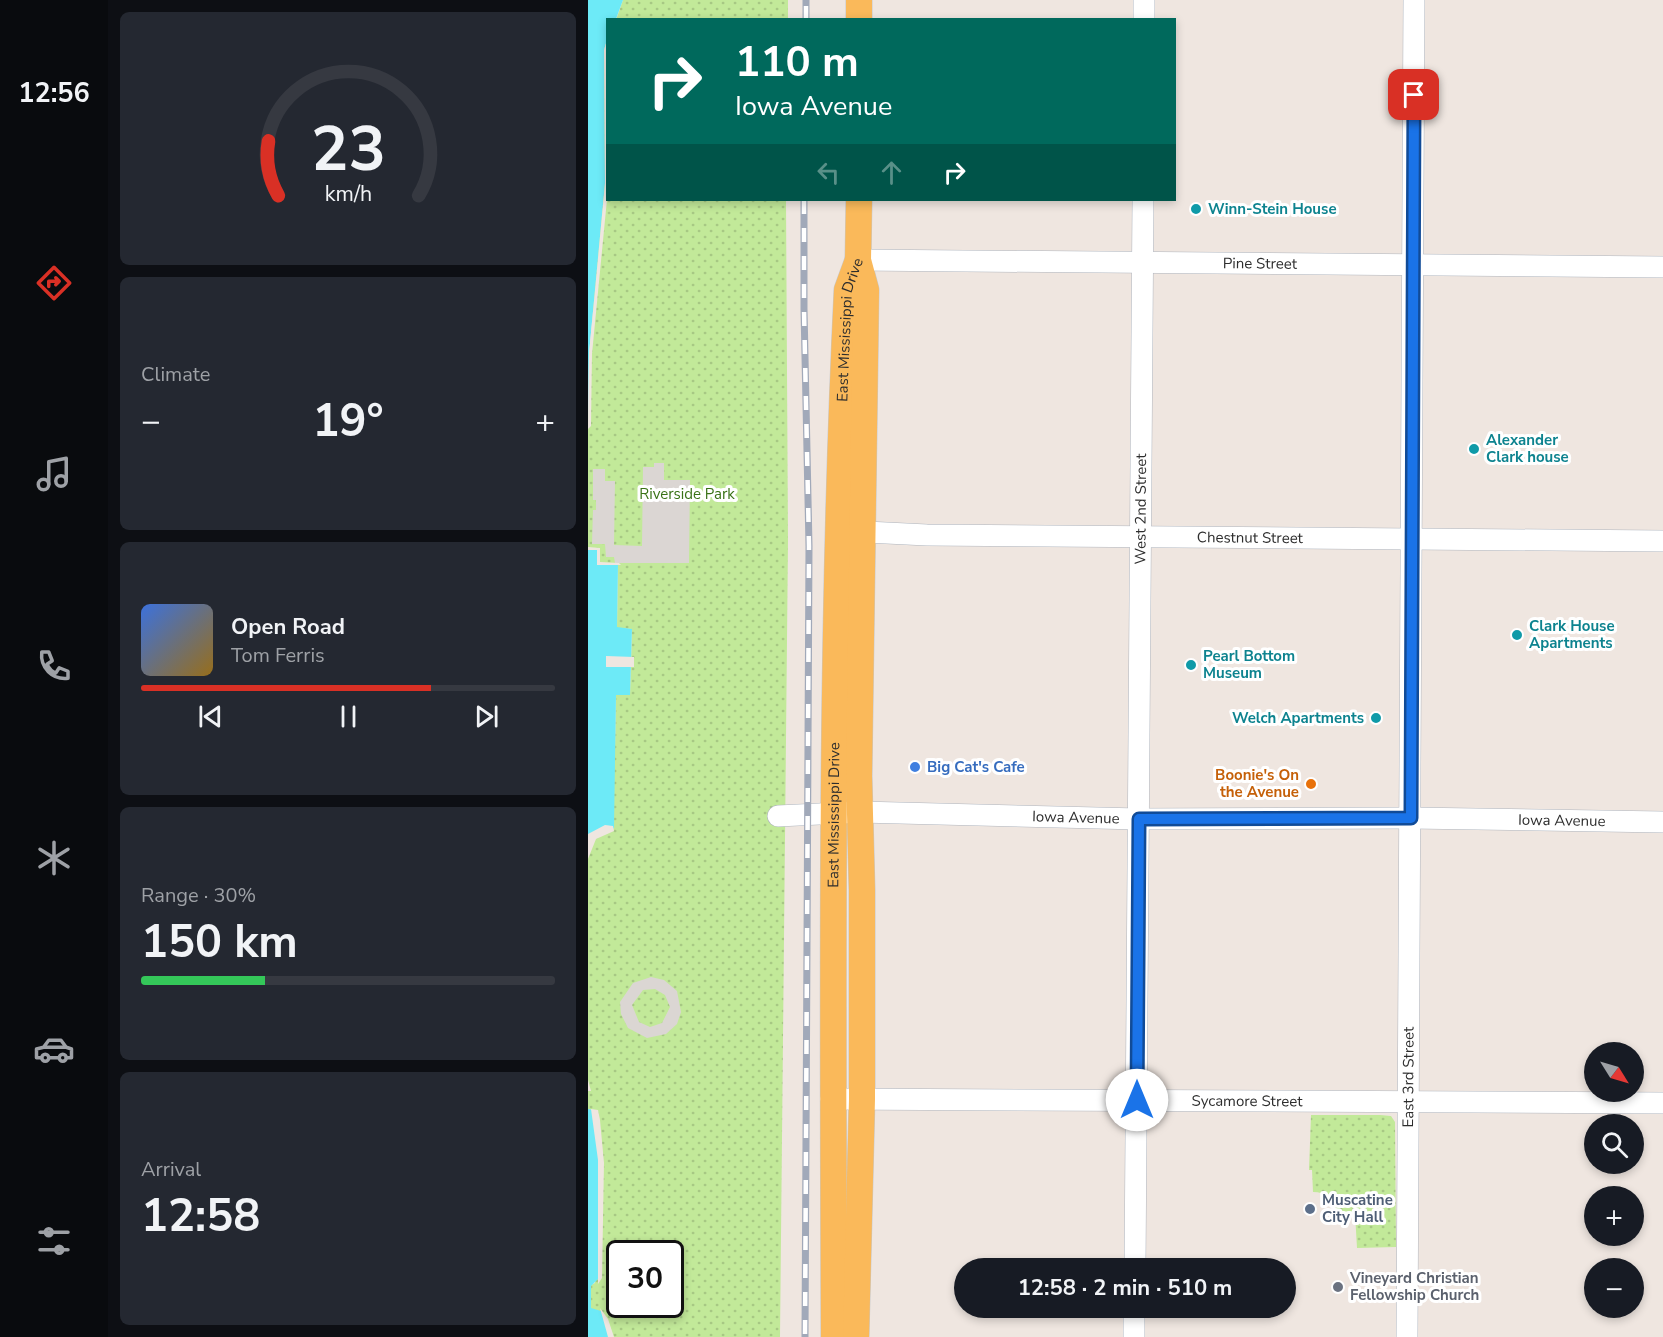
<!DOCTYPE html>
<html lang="en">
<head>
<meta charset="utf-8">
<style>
	body { margin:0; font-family:"Nunito Sans",sans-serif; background:#242831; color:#f1f3f6; height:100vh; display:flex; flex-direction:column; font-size:22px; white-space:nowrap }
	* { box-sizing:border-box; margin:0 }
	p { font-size:20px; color:#9ea1a6 }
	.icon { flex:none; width:33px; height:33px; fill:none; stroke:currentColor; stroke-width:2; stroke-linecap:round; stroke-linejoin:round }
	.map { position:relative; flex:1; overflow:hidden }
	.side { display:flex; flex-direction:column; gap:12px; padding:12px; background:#0d0f14; width:480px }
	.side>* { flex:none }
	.top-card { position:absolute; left:18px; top:18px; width:570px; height:183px; border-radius:0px; box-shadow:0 3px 9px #0003; background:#00695c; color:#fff; overflow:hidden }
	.needle { width:39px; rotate:127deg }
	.controls { position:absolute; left:996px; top:1042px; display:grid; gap:12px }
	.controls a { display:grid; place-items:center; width:60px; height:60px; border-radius:50%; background:#171b24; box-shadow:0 3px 9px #0003; font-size:30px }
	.speed { position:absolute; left:18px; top:1240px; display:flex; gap:12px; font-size:30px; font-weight:700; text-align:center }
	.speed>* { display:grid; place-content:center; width:78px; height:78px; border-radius:50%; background:#171b24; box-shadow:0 3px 9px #0003; line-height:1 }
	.speed .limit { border:3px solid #111; border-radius:9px; background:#fff; color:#111 }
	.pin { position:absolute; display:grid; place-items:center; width:51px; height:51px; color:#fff; margin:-26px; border-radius:12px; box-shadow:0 3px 9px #0006 }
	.me { position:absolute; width:66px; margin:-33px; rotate:0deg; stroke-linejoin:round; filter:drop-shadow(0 0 4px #0008) }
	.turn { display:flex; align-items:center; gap:21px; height:126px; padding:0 30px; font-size:27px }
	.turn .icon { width:78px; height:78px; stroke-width:2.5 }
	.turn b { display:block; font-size:42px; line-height:51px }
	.lanes { display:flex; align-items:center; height:57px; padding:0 30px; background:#0003; justify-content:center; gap:30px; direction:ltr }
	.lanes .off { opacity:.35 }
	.big { font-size:45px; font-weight:700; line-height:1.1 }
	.side .widget { flex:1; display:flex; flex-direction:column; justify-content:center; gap:9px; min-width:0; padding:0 21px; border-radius:9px; background:#242831 }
	.side .dial { align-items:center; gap:0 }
	.dial svg { height:156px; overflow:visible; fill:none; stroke:#363941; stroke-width:7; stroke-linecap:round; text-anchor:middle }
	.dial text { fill:#f1f3f6; stroke:none }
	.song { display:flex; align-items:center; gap:18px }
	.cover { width:72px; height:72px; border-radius:9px; background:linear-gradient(135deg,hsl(220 70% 55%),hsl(40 70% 35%)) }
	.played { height:6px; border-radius:3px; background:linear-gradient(90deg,#d93025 70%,#363941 70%) }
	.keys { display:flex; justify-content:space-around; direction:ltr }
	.heat { display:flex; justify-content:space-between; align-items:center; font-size:33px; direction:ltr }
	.charge { height:9px; border-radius:4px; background:linear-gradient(90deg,#34c759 30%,#363941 0) }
	.trip { position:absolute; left:366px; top:1258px; width:342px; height:60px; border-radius:30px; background:#171b24; box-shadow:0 3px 9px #0003; font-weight:700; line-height:60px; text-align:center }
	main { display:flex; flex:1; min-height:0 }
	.tabs { display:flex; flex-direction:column; width:108px; justify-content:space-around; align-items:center; background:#090b0e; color:#9ea1a6 }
	.tabs .icon { width:42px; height:42px }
	.tabs .selected { color:#d93025 }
	.tabs b { font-size:27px; color:#f1f3f6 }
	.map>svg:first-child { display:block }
</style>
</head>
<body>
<main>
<nav class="tabs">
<b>12:56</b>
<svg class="icon selected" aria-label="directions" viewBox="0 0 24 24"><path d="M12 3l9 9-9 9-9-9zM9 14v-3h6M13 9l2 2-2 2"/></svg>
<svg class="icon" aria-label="music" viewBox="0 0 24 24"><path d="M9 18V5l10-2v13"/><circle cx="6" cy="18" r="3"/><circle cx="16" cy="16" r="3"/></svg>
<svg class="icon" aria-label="phone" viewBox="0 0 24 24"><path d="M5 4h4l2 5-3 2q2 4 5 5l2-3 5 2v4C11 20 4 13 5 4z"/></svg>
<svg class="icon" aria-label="climate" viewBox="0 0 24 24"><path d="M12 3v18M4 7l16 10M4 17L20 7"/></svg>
<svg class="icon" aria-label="car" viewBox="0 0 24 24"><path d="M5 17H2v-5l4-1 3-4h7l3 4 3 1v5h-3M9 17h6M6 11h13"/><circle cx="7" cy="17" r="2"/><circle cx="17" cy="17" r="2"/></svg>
<svg class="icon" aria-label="filters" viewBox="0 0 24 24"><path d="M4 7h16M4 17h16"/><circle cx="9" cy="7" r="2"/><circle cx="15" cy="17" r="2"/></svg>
</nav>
<section class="side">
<div class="widget dial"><svg viewBox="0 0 100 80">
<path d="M14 69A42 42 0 1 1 86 69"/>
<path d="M14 69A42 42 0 0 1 9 41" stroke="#d93025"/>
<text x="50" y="56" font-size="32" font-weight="700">23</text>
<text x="50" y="72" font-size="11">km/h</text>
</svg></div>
<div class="widget"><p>Climate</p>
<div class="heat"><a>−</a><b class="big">19°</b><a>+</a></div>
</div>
<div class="widget">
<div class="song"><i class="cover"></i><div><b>Open Road</b><p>Tom Ferris</p></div></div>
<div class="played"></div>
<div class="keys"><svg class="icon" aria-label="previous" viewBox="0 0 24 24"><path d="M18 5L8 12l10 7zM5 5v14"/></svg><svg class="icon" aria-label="pause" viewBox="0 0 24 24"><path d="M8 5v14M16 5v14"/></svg><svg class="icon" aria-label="next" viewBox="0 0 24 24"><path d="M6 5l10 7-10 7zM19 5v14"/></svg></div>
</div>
<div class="widget"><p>Range · 30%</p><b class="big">150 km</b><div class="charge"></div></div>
<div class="widget"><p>Arrival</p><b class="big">12:58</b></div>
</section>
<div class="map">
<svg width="1075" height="1337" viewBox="0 0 1075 1337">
	<defs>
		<pattern id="grass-dots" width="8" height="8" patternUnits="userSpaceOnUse" patternTransform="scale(1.5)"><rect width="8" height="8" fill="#c2e999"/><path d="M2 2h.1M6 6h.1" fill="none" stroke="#a7c884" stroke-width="1.8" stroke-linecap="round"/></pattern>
	</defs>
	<rect width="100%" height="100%" fill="#efe6e0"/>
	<!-- grass -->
	<path fill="url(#grass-dots)" fill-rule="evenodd" d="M35 0H200V19L28 20Z
		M19 40 20 200H198L200 541 192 1337H23L3 1309V1285L7 1283 6 1110 0 1109V1091H3L0 1080V856L27 747 28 695H42L44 629 29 628 30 565H9V550H0V426L16 50ZM32 1254H82V1305H32Z
		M723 1115H792L803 1116 807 1122 808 1247 769 1248 767 1213 749 1212C745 1199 738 1192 725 1192L724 1170H721Z"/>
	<!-- plaza -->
	<path fill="#dbd6d3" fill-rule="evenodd" d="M66 463H76V480H102L101 563H27L26 557H18L17 544H4L5 510H8V500H5V469H17V481H27L26 545 54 546 55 467H66Z
		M63 977 76 980 89 991 93 1012 89 1024 78 1034 59 1038 40 1028 33 1014 32 1002 45 983ZM67 989 77 995 82 1007 74 1023 62 1027 51 1022 44 1005 55 990Z"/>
	<!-- water -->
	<path fill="#6deaf7" d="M0 0H35L28 19 20 20 19 40 16 50 17 183 1 354 0 426Z
		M0 550H9V565H30L29 627 44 629 42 695H28L26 828 6 837 0 856Z
		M0 1109 6 1110 13 1163 11 1278 3 1286V1308L13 1311 23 1337H0Z"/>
	<!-- pier -->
	<path fill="#efe6e0" d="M19 40 20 189 4 354 3 426 0 429 1 354 17 183 16 50Z
		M0 547 12 548V562L31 563 33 565H9V550H0Z
		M18 656 46 657V667H18Z
		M17 825 25 826 26 831 8 839 0 859V834Z
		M3 1109 10 1110 12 1120 16 1163 14 1278 10 1284V1160Z
		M12 1308 20 1319 26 1337H20Z"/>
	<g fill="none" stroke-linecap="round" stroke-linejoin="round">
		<!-- minor casing -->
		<g stroke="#afb5be" stroke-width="22">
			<g id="minor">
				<path d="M556 20V0"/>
				<path id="s1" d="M270 260 1075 267"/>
				<path id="s2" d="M258 531 339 535 1075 541"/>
				<path id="s3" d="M190 816 272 812 551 819 823 818 1075 822"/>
				<path id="s4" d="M243 1099 1075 1103"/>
				<path id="s5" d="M547 1269 555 200"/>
				<path d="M546 1337V1308"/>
				<path id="s6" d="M819 1337 826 0"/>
			</g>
		</g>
		<!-- major casing -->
		<g stroke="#c8c8c8" stroke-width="27">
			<g id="major">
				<path d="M271 0V20"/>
				<path id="s7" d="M246 1337C245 988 242 639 259 290L270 260"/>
				<path d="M268 1337 274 1099V890L271 776 278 290 270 260 271 200"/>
			</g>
		</g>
		<!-- minor -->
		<use href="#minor" stroke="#fff" stroke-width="21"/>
		<!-- major -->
		<use href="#major" stroke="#fab95a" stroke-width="26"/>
		<!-- rail casing -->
		<g stroke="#a1a9b9" stroke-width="7">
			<path id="rail" d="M218 20V0
				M216 200V309L221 546 217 1337"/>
		</g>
		<!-- rail -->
		<use href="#rail" stroke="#fff" stroke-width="4.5" stroke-dasharray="14" stroke-linecap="butt"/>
	</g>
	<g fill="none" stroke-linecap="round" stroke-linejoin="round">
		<!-- route casing -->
		<g stroke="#114b97" stroke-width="15">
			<path id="route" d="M549 1100 551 819 823 818 826 95"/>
		</g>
		<!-- route -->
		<use href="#route" stroke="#1a73e8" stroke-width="10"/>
	</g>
	<!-- markers -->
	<g fill="#0f9aa8" stroke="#fff" stroke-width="2">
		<circle cx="608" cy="209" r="6"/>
		<circle cx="886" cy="449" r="6"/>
		<circle cx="929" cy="635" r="6"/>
		<circle cx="603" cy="665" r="6"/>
		<circle cx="788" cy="718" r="6"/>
	</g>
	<circle fill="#3f7fe0" stroke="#fff" stroke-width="2" cx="327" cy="767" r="6"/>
	<circle fill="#e8710a" stroke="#fff" stroke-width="2" cx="723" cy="784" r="6"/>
	<circle fill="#5c6f8a" stroke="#fff" stroke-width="2" cx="722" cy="1209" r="6"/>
	<circle fill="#6b7280" stroke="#fff" stroke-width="2" cx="750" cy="1287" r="6"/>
	<g text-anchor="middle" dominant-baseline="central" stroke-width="6" stroke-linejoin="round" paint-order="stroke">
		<!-- culture labels -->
		<g font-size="15" font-weight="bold" fill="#0d838f" stroke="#fff" text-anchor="start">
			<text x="620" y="209">Winn-Stein House</text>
			<text x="898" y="440">Alexander<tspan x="898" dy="17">Clark house</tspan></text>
			<text x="941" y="626">Clark House<tspan x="941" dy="17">Apartments</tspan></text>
			<text x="615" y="656">Pearl Bottom<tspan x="615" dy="17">Museum</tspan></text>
			<text x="776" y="718" text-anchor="end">Welch Apartments</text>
		</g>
		<!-- street labels -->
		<g font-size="15" fill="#2d2d2d" stroke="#fff">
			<text stroke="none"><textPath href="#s1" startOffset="402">Pine Street</textPath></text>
			<text stroke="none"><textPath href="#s7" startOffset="1008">East Mississippi Drive</textPath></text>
			<text stroke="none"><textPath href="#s5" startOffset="760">West 2nd Street</textPath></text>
			<text stroke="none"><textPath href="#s2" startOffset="404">Chestnut Street</textPath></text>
			<text stroke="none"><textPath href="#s7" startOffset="522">East Mississippi Drive</textPath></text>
			<text stroke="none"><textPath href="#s3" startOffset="298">Iowa Avenue</textPath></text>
			<text stroke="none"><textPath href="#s3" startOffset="784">Iowa Avenue</textPath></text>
			<text stroke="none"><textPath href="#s6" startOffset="260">East 3rd Street</textPath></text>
			<text stroke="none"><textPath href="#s4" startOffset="416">Sycamore Street</textPath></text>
		</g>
		<!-- park labels -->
		<g font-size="15" fill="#397216" stroke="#fff">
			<text x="99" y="494">Riverside Park</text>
		</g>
		<!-- shop labels -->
		<g font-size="15" font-weight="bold" fill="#366cbe" stroke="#fff" text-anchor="start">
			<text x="339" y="767">Big Cat's Cafe</text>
		</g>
		<!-- food labels -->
		<g font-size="15" font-weight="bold" fill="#c56008" stroke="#fff" text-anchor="end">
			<text x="711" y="775">Boonie's On<tspan x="711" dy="17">the Avenue</tspan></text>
		</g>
		<!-- service labels -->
		<g font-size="15" font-weight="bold" fill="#4e5e75" stroke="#fff" text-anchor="start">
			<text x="734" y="1200">Muscatine<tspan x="734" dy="17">City Hall</tspan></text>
		</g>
		<!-- worship labels -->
		<g font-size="15" font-weight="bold" fill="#5b616d" stroke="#fff" text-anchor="start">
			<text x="762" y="1278">Vineyard Christian<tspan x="762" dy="17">Fellowship Church</tspan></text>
		</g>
	</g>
</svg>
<div class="controls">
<a><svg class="needle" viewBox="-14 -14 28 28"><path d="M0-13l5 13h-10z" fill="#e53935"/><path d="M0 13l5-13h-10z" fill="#9ea1a6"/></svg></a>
<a><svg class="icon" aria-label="search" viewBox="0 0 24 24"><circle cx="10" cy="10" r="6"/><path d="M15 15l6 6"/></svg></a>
<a>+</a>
<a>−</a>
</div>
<div class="speed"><div class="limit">30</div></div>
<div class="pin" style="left:826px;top:95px;background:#d93025"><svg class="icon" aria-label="arrive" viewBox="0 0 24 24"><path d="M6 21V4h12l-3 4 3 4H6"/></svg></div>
<svg class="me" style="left:549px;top:1100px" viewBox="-20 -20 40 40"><circle r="19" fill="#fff"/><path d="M0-13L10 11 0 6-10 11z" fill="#1a73e8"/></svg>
<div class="trip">12:58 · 2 min · 510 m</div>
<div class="top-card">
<div class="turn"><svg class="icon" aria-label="right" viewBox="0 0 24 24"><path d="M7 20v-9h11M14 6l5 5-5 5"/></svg><div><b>110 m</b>Iowa Avenue</div></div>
<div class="lanes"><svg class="icon off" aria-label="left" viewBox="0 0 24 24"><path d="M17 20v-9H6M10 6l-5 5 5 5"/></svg><svg class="icon off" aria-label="ahead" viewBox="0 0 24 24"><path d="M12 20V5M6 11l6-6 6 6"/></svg><svg class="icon" aria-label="right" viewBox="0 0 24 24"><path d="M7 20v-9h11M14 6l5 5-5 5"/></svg></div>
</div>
</div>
</main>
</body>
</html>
